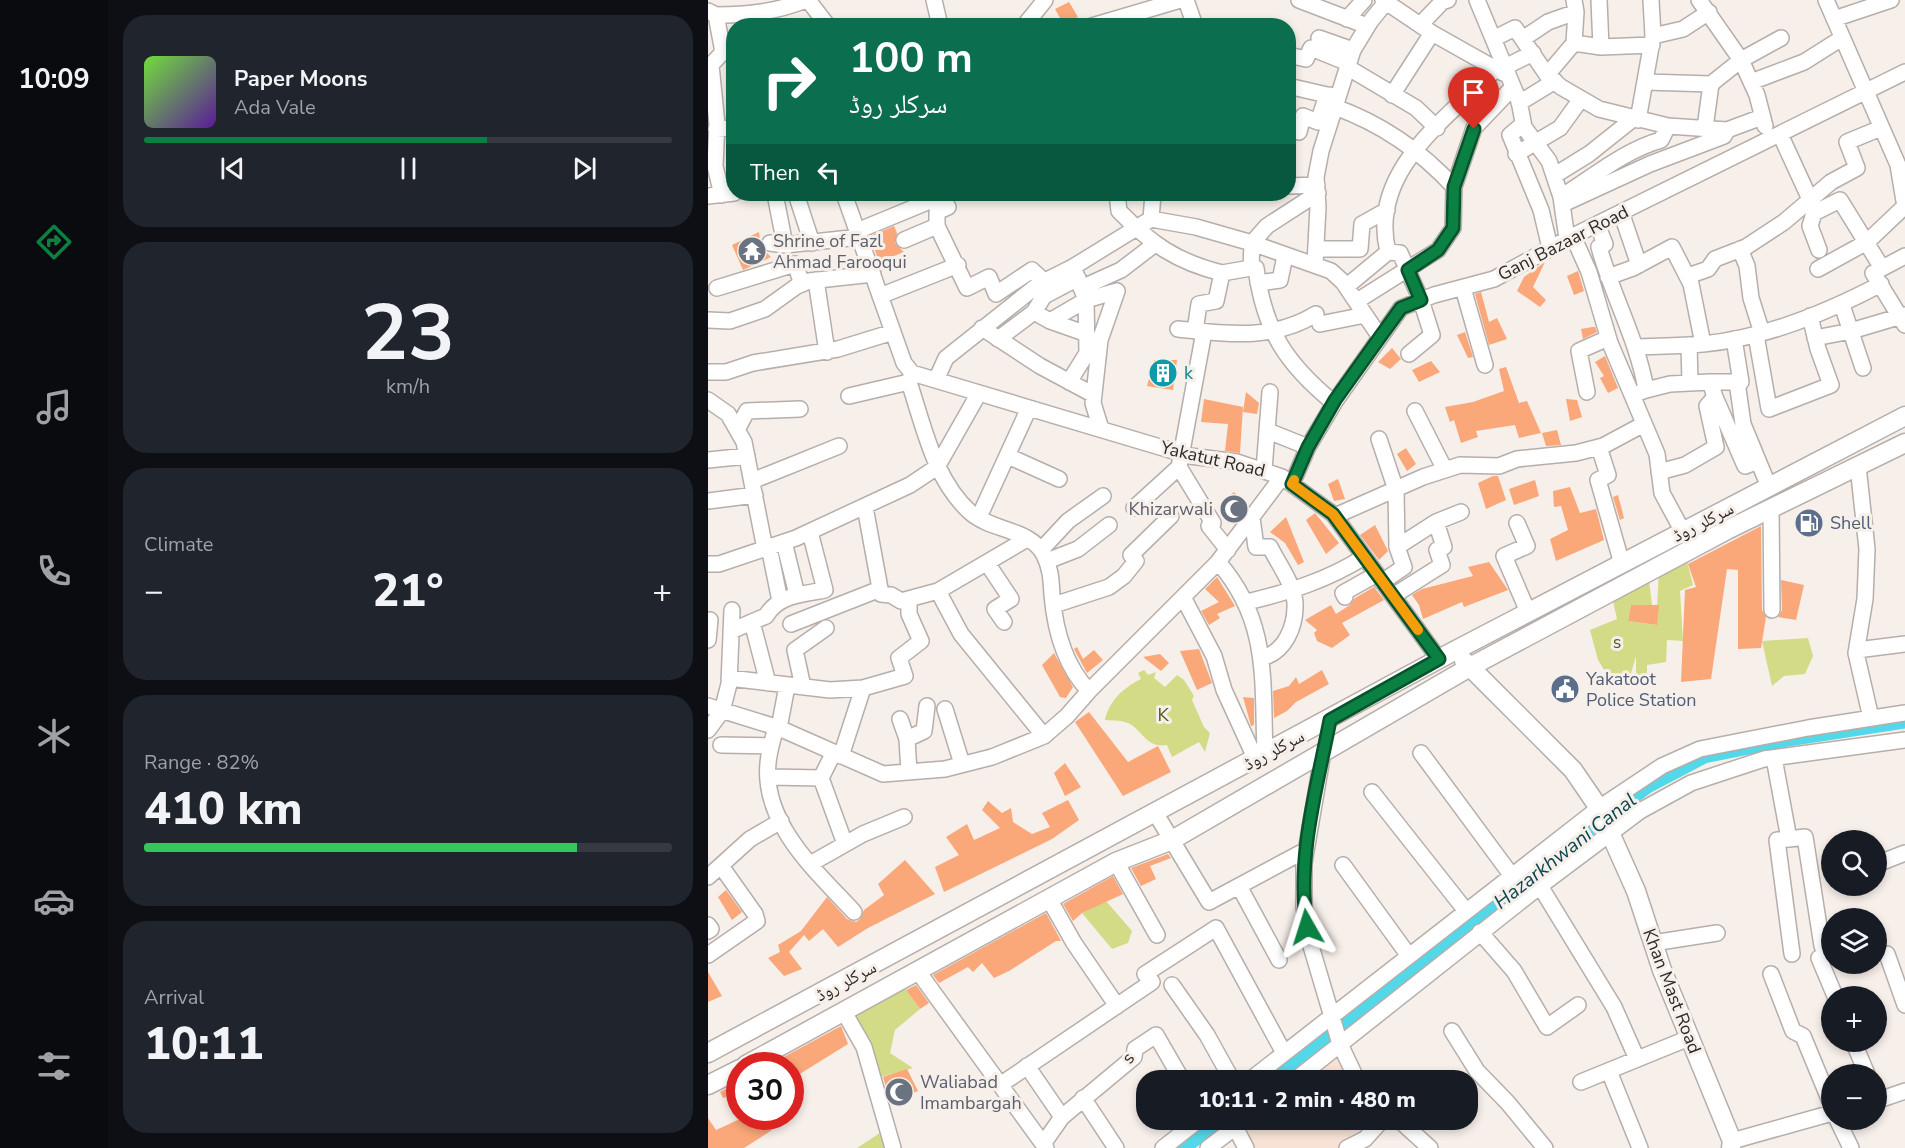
<!DOCTYPE html>
<html lang="en">
<head>
<meta charset="utf-8">
<style>
	body { margin:0; font-family:"Nunito Sans","Noto Naskh Arabic",sans-serif; background:#20242c; color:#f1f3f6; height:100vh; display:flex; flex-direction:column; font-size:22px; white-space:nowrap }
	* { box-sizing:border-box; margin:0 }
	p { font-size:20px; color:#9ea1a6 }
	.icon { flex:none; width:33px; height:33px; fill:none; stroke:currentColor; stroke-width:2; stroke-linecap:round; stroke-linejoin:round }
	.map { position:relative; flex:1; overflow:hidden }
	.details { display:flex; flex-direction:column; gap:15px; padding:15px; background:#0d0f14; width:600px }
	.details>* { flex:none }
	.hud { position:absolute; left:18px; top:18px; width:570px; height:183px; border-radius:24px; box-shadow:0 3px 9px #0003; background:#0b6e4f; color:#fff; overflow:hidden }
	.controls { position:absolute; left:1113px; top:830px; display:grid; gap:12px }
	.controls a { display:grid; place-items:center; width:66px; height:66px; border-radius:50%; background:#171b24; box-shadow:0 3px 9px #0003; font-size:30px }
	.speed { position:absolute; left:18px; top:1052px; display:flex; gap:12px; font-size:30px; font-weight:700; text-align:center }
	.speed>* { display:grid; place-content:center; width:78px; height:78px; border-radius:50%; background:#171b24; box-shadow:0 3px 9px #0003; line-height:1 }
	.speed .limit { border:9px solid #d22; background:#fff; color:#111 }
	.pin { position:absolute; display:grid; place-items:center; width:51px; height:51px; color:#fff; margin:-62px -26px; border-radius:50% 50% 50% 0; rotate:-45deg; box-shadow:0 0 6px #0007 }
	.pin .icon { rotate:45deg }
	.me { position:absolute; width:66px; margin:-33px; rotate:354deg; stroke-linejoin:round; filter:drop-shadow(0 0 4px #0008) }
	.turn { display:flex; align-items:center; gap:21px; height:126px; padding:0 24px; font-size:27px }
	.turn .icon { width:78px; height:78px; stroke-width:2.5 }
	.turn b { display:block; font-size:42px; line-height:51px }
	.then { display:flex; align-items:center; height:57px; padding:0 24px; background:#0003; gap:12px; font-size:22px }
	.big { font-size:45px; font-weight:800; line-height:1.1 }
	.details .tile { flex:1; display:flex; flex-direction:column; justify-content:center; gap:9px; min-width:0; padding:0 21px; border-radius:24px; background:#20242c }
	.details .dial { align-items:center; gap:0 }
	.dial b { font-size:78px; line-height:1 }
	.song { display:flex; align-items:center; gap:18px }
	.cover { width:72px; height:72px; border-radius:9px; background:linear-gradient(135deg,hsl(100 70% 55%),hsl(270 70% 35%)) }
	.played { height:6px; border-radius:3px; background:linear-gradient(90deg,#0b8043 65%,#363941 65%) }
	.keys { display:flex; justify-content:space-around; direction:ltr }
	.heat { display:flex; justify-content:space-between; align-items:center; font-size:33px; direction:ltr }
	.charge { height:9px; border-radius:4px; background:linear-gradient(90deg,#34c759 82%,#363941 0) }
	.trip { position:absolute; left:428px; top:1070px; width:342px; height:60px; border-radius:24px; background:#171b24; box-shadow:0 3px 9px #0003; font-weight:800; line-height:60px; text-align:center }
	main { display:flex; flex:1; min-height:0 }
	.tabs { display:flex; flex-direction:column; width:108px; justify-content:space-around; align-items:center; background:#090b0e; color:#9ea1a6 }
	.tabs .icon { width:42px; height:42px }
	.tabs .current { color:#0b8043 }
	.tabs b { font-size:27px; color:#f1f3f6 }
	.map>svg:first-child { display:block }
</style>
</head>
<body>
<main>
<nav class="tabs">
<b>10:09</b>
<svg class="icon current" aria-label="directions" viewBox="0 0 24 24"><path d="M12 3l9 9-9 9-9-9zM9 14v-3h6M13 9l2 2-2 2"/></svg>
<svg class="icon" aria-label="music" viewBox="0 0 24 24"><path d="M9 18V5l10-2v13"/><circle cx="6" cy="18" r="3"/><circle cx="16" cy="16" r="3"/></svg>
<svg class="icon" aria-label="phone" viewBox="0 0 24 24"><path d="M5 4h4l2 5-3 2q2 4 5 5l2-3 5 2v4C11 20 4 13 5 4z"/></svg>
<svg class="icon" aria-label="climate" viewBox="0 0 24 24"><path d="M12 3v18M4 7l16 10M4 17L20 7"/></svg>
<svg class="icon" aria-label="car" viewBox="0 0 24 24"><path d="M5 17H2v-5l4-1 3-4h7l3 4 3 1v5h-3M9 17h6M6 11h13"/><circle cx="7" cy="17" r="2"/><circle cx="17" cy="17" r="2"/></svg>
<svg class="icon" aria-label="filters" viewBox="0 0 24 24"><path d="M4 7h16M4 17h16"/><circle cx="9" cy="7" r="2"/><circle cx="15" cy="17" r="2"/></svg>
</nav>
<section class="details">
<div class="tile">
<div class="song"><i class="cover"></i><div><b>Paper Moons</b><p>Ada Vale</p></div></div>
<div class="played"></div>
<div class="keys"><svg class="icon" aria-label="previous" viewBox="0 0 24 24"><path d="M18 5L8 12l10 7zM5 5v14"/></svg><svg class="icon" aria-label="pause" viewBox="0 0 24 24"><path d="M8 5v14M16 5v14"/></svg><svg class="icon" aria-label="next" viewBox="0 0 24 24"><path d="M6 5l10 7-10 7zM19 5v14"/></svg></div>
</div>
<div class="tile dial"><b>23</b><p>km/h</p></div>
<div class="tile"><p>Climate</p>
<div class="heat"><a>−</a><b class="big">21°</b><a>+</a></div>
</div>
<div class="tile"><p>Range · 82%</p><b class="big">410 km</b><div class="charge"></div></div>
<div class="tile"><p>Arrival</p><b class="big">10:11</b></div>
</section>
<div class="map">
<svg width="1197" height="1148" viewBox="0 0 1197 1148">
	<rect width="100%" height="100%" fill="#f7efea"/>
	<!-- education -->
	<path fill="#f8e1d5" d="M632 1044 649 1080H587Z
		M538 1119H675L639 1148H538L527 1127Z"/>
	<!-- green -->
	<path fill="#d4db86" d="M978 557 985 585 972 591 975 641 959 640 958 662 939 665V678L928 679V656L922 677 906 686 890 660 882 630 909 619 904 597 941 580 944 605H923L920 621 948 625 951 571Z
		M1100 638 1105 656 1097 674 1076 676 1064 686 1054 641Z
		M436 670 440 675 448 672 446 678 457 687 469 675 476 680 486 696 484 700 496 727 502 733 497 752 491 742 464 757 459 745C437 749 434 727 417 722 412 720 403 721 397 720 401 701 415 688 433 679L430 673Z
		M398 901 424 931 420 943 404 949 374 913Z
		M195 986 212 1009 187 1030 182 1053 205 1068 173 1077 161 1044 144 1012Z
		M175 1131 181 1148H149Z"/>
	<g fill="none" stroke-linecap="round" stroke-linejoin="round">
		<!-- canal -->
		<path stroke="#53d8e9" stroke-width="15" d="M563 1080 883 827 941 785 996 756 1080 739 1197 721
			M475 1148 513 1119"/>
	</g>
	<!-- building -->
	<path fill="#faa779" d="M361 2 370 17 356 25 347 9Z
		M186 226 189 233 187 243 196 252 171 262 162 236Z
		M51 232 53 247 63 257 35 270 24 245Z
		M837 262 825 287 838 300 832 307 809 291 816 277Z
		M870 271 876 291 866 295 859 276Z
		M773 292 781 322 789 318 799 339 781 345 767 294Z
		M884 327H887L889 332 875 339 873 329Z
		M757 332 765 357 760 358 749 335Z
		M684 348 693 359 682 369 670 362Z
		M897 356 910 388 900 393 892 378 896 376 887 362Z
		M446 360H469L465 390 439 386Z
		M723 361 732 372 711 382 704 370Z
		M798 367 811 403 819 401 833 433 811 438 807 425 768 431 770 437 753 443 746 420 742 422 737 407 765 402 796 391 791 369Z
		M538 392 551 403 549 414 535 412Z
		M496 399 535 407 532 453 517 451 520 424 493 422Z
		M858 399 869 400 874 417 862 421Z
		M849 430 853 445 838 446 834 433Z
		M698 448 708 464 699 471 689 454Z
		M785 476H790L798 500 778 509 770 483Z
		M630 479 637 499 626 501 620 484Z
		M827 480 831 496 806 505 801 489Z
		M862 487 872 513 888 509 896 540 848 561 842 539 860 530 853 506 846 507 845 491Z
		M526 492 539 507 527 523 511 506Z
		M910 495 916 518 912 520 905 497Z
		M607 513 631 543 618 554 598 520Z
		M578 517 596 562 590 565 577 543 562 532Z
		M667 525 680 551 671 560 652 535Z
		M1053 526 1054 610 1058 617 1053 648 1030 649V570L1019 569 1003 679 973 682 977 590 988 587 980 564Z
		M781 562 800 590 756 607 754 602 715 619 711 605 704 595 714 589 765 576 760 567Z
		M509 577 527 606 509 614 512 618 501 625 493 611 511 602 497 589Z
		M1073 580 1096 585 1088 620 1070 617 1074 610Z
		M666 587 676 600 634 623 642 635 624 648 609 641 606 633 609 630 597 620 623 605 628 614 642 605 647 598Z
		M923 605H951L949 625 920 621Z
		M369 647 375 659 386 650 395 660 379 673 366 649Z
		M491 649 504 683 489 690 472 651Z
		M346 653 365 687 358 698 352 697 334 665Z
		M452 654 461 663 453 671 435 657Z
		M614 670 621 684 588 702 579 711 566 718 565 691 581 686 588 677 591 684Z
		M535 697 546 698V725L543 726Z
		M381 712 420 762 450 746 463 772 415 796 367 722Z
		M357 763 373 787 357 796 346 773Z
		M360 800 371 820 344 839 236 892 227 867 251 855 238 837 259 824 266 840 292 828 274 810 280 801 294 813 303 808 305 822 324 834 342 827 334 813Z
		M460 854 463 858 442 866 448 879 433 886 423 868Z
		M197 860 227 894 160 928 130 947 115 929 101 941 96 935 81 952 94 969 76 976 60 958 72 952 70 945 93 931 119 897 139 919 148 922 152 919 156 910 176 895 170 884Z
		M405 876 415 894 374 913 365 921 355 904Z
		M18 890 34 912 24 920 10 897Z
		M338 913 353 941H348L301 971 286 978 274 963 265 972 260 967 231 983 225 975Z
		M0 972 14 996 0 1002Z
		M208 985 221 1003 212 1009 198 990Z
		M133 1026 140 1044 82 1080V1065H61Z
		M199 1069 210 1091 182 1101 175 1077Z
		M32 1082V1116H56L64 1130 36 1148H0V1118L8 1130 32 1119 21 1096 15 1098 12 1092Z"/>
	<g fill="none" stroke-linecap="round" stroke-linejoin="round">
		<!-- minor casing -->
		<g stroke="#b6aeaa" stroke-width="18">
			<path id="minor" d="M100 0 120 26
				M226 0 232 26
				M478 0 487 26
				M591 0 659 26
				M675 0 724 33 795 73
				M769 0 811 101 816 127 841 161 853 197 859 239
				M891 0 893 47
				M991 0 1033 60 1049 95 1057 126
				M1118 0 1190 165 1197 207
				M0 11 8 15 15 52 3 65 9 124 7 166 14 195
				M8 15C40 15 68 12 98 0
				M639 19 656 0
				M1126 19 1183 0
				M712 25 734 2 740 0
				M316 26 337 0
				M384 26 472 0
				M945 36 975 29 1001 12
				M611 38 645 50
				M816 38 840 22 868 12 866 0
				M785 39 807 28 839 75 853 87 891 109 960 126 1019 130 1054 117
				M866 43 893 47 944 45
				M580 55 598 59 603 48 640 63
				M639 67 708 108 729 128
				M797 67 825 53
				M839 75 866 43 868 12
				M938 82 1003 84
				M1043 82 1096 62 1134 38
				M580 86 619 95
				M684 95 724 33
				M811 103 847 81
				M627 107C674 124 712 150 746 187
				M930 120 945 36 943 0
				M815 124 802 135 833 210 842 248
				M580 128 591 132 595 116 610 122 619 95 630 96
				M997 128 1003 84 1033 60 1073 38
				M8 129 26 128
				M1072 134 1105 206 1106 213 1102 226 1111 250
				M808 154 852 128 873 99
				M847 175 881 154 925 119
				M580 186 609 185
				M610 193 559 226 544 243 543 268H548C556 330 578 364 626 403
				M67 194 77 245
				M88 194 104 243
				M136 194 196 363 204 373 482 456 529 462 574 477 625 514 731 659
				M409 194 411 211C443 244 469 262 514 273
				M0 196 26 193
				M234 196 240 207 229 212V226L259 288 281 277 288 294 324 270 337 282
				M853 197C885 177 917 150 953 140L960 126
				M855 204 942 164 1016 136 1019 130
				M913 212 931 265
				M1106 213 1132 200 1174 268
				M443 219 445 194
				M889 224 897 244 891 247C904 295 930 341 938 390L924 395
				M149 231 234 196V194
				M865 236 881 272 902 343 949 454 954 493 975 532
				M196 240 229 226
				M62 243 77 245 152 237
				M609 249H652L654 224 679 210
				M1032 249 1039 266 1043 298 1054 333
				M680 252C660 172 738 119 787 70
				M1197 256 1165 273 1197 325
				M607 264 610 207 608 177 613 151 645 50 662 22 678 2
				M1110 269 1159 242 1197 206
				M980 276 1000 269 1007 259 1038 247 1076 222 1123 182 1149 168 1139 142 1173 128
				M900 277 925 268 964 247 983 284 995 344
				M108 280 119 352
				M550 283 572 280 577 256
				M639 286 680 252 692 253 713 300 724 335 701 354
				M9 288 87 264 94 284
				M373 288 413 270 447 244
				M755 288 777 365
				M172 296 250 265
				M649 301 730 250 745 228 746 187 766 128 805 87
				M1134 305 1155 368
				M326 312 342 321 378 300 409 291
				M0 320 22 321 57 309 89 286 101 281 165 274
				M342 321 379 334
				M612 324 657 315
				M274 328 332 366 386 395
				M470 329C519 334 564 341 608 314
				M487 331 491 304 508 301 514 273 543 268
				M496 332 471 467 505 523 501 526 520 550
				M1048 335 1061 409 1123 385 1110 349 1102 316
				M1107 338 1143 331 1197 315
				M290 339 326 312 336 296 370 278
				M981 345 982 383
				M927 347C949 346 973 346 995 344 1058 338 1118 313 1173 284
				M0 372H18L45 363 130 349 185 332
				M204 373 201 382C216 427 226 480 263 513 284 531 323 529 336 555 343 569 343 580 344 595 347 630 356 665 381 691
				M228 380 238 358 331 284 365 267 443 219 488 227 544 243 623 271 635 282 672 337
				M361 382 379 353 378 300 365 267
				M1029 382 1035 424 1061 487
				M938 390 962 384 1002 382
				M879 392 871 351 900 338
				M141 396 201 382
				M1007 397 1037 466 1050 461
				M0 400 20 414 36 442 57 549
				M707 411 737 470
				M30 428 39 411 92 409
				M393 429 385 403 392 340 409 291
				M560 431 600 447
				M671 439 688 490 689 547
				M891 447 900 475 890 480 914 564
				M300 456 351 479
				M0 460 39 456
				M1150 466 1159 549 1157 599 1148 653 1163 718
				M556 470 562 392
				M951 472 977 465 1008 447 999 406 1007 397 1002 382H1033L1026 339
				M44 481 131 446
				M584 484 600 447 628 400 693 308 726 295 786 279 863 237 1197 72
				M0 501 47 495
				M157 507 173 594 183 595 193 601 230 591 319 539
				M426 508 471 467
				M1063 508 1064 610
				M627 516 715 477 752 465 791 466 809 459 868 453 895 446 936 424
				M271 517 321 408
				M544 518 548 547H562C570 563 586 585 587 603 588 626 577 653 553 658
				M809 523 819 546 796 556 820 612
				M76 542 89 595
				M61 547 72 601
				M333 550 360 521 395 496
				M339 561 370 549 401 525
				M510 562C562 621 554 681 557 754
				M279 563 303 599 287 609 296 622
				M0 564H11L88 538 202 485 229 467 271 393
				M674 582 696 567 689 547 728 522
				M230 591 253 634 336 736
				M685 596 734 565 729 550 736 547 728 522 753 512
				M475 597 506 656 516 690 548 760
				M637 597 635 593 669 574
				M539 602C581 592 620 580 656 557
				M346 605 401 587 416 576 428 561 423 555 463 516
				M44 622 60 683
				M83 624 172 589
				M23 631 58 616C70 595 95 594 117 590L102 532
				M0 640 2 620
				M1149 650 1197 644
				M21 678 122 690 155 688
				M95 687 87 650 118 628
				M0 706 71 728 175 774 237 769 284 757 336 736 359 716 381 691 510 562 574 477
				M237 709 254 764
				M192 719 199 739
				M68 727C65 739 61 751 60 763 54 824 109 872 146 912
				M71 728 79 686
				M0 730 14 711 21 684 24 610
				M13 745 63 746
				M615 752 596 863V907L603 946 632 1044 649 1080
				M713 753 804 876
				M133 756 155 688 197 676 191 658 213 641 201 614V599
				M1066 758 1081 839 1097 837 1114 946
				M201 772 199 739 216 731 219 706
				M61 777 113 778 126 752
				M113 778 137 844
				M664 792 758 911
				M448 814 501 902 598 850
				M1081 839 1069 840 1084 954
				M408 862 449 935
				M1174 862 1197 853
				M102 864 155 834 196 817
				M635 865 701 956
				M0 877 42 839 73 821
				M531 886 571 960
				M832 886 906 1007 929 1059
				M341 899 366 943 409 1006
				M0 925 3 929 0 931
				M772 932 806 971 839 1027 870 1005
				M945 943 1009 933
				M1179 954 1197 1005
				M0 955 49 921 47 914 13 866
				M1111 958 1127 996
				M209 970 338 1148
				M1063 974 1085 1031 1095 1036 1124 1106
				M464 985 499 1035 524 1080
				M136 1012 156 1047 185 1148
				M744 1031 769 1071 800 1103 837 1148
				M1145 1041 1159 1074
				M319 1066 354 1117
				M901 1071 932 1148
				M542 1080 891 808 954 766 992 749 1100 728 1197 713
				M587 1080 832 886 932 811 983 783 1056 759 1197 740
				M873 1082 981 1038
				M292 1085 444 982 437 974 508 928 576 1053
				M375 1098 408 1148
				M1168 1101 1197 1091
				M690 1119 722 1148
				M1129 1119 1143 1148
				M527 1127 538 1148
				M1024 1141 1124 1113
				M335 1144 354 1117 426 1057 427 1049 448 1035 474 1080
				M455 1148 492 1119
				M500 1148 538 1119
				M639 1148 657 1139 675 1119"/>
		</g>
		<!-- major casing -->
		<g stroke="#b6aeaa" stroke-width="21">
			<path id="major" d="M756 661 865 770 891 808 928 891 954 970 1024 1141 1023 1148
				M0 1053 746 651 1197 416
				M38 1065 408 862 464 840 762 667 1019 530 1197 443
				M0 1085 32 1069"/>
		</g>
		<!-- minor -->
		<use href="#minor" stroke="#fff" stroke-width="15"/>
		<!-- major -->
		<use href="#major" stroke="#fff" stroke-width="18"/>
	</g>
	<g fill="none" stroke-linecap="round" stroke-linejoin="round">
		<!-- route casing -->
		<g stroke="#07532c" stroke-width="15">
			<path id="route" d="M599 927C588 858 609 787 622 720L731 659 625 514 584 484 600 447 627 400 672 337 693 308 713 300 700 270 730 250 745 228 746 187 766 129"/>
		</g>
		<!-- route -->
		<use href="#route" stroke="#0b8043" stroke-width="10"/>
		<!-- slow -->
		<path stroke="#f59e0b" stroke-width="10" d="M586 480 584 484 625 514 710 630"/>
	</g>
	<!-- icons -->
	<defs>
		<g id="temple-disc" transform="scale(1.5)"><circle r="9.5" fill="#6b7280" stroke="#f7efea"/><path d="M0-6L5-2H3V0L6.5 2.5H4V6H1.5V3h-3V6H-4V2.5H-6.5L-3 0V-2H-5Z" fill="#fff"/></g>
		<g id="building-disc" transform="scale(1.5)"><circle r="9.5" fill="#0f9aa8" stroke="#f7efea"/><path d="M-4-6H4V6H1V3H-1V6H-4ZM-2.5-4.3h1.7v1.8h-1.7ZM.8-4.3h1.7v1.8H.8ZM-2.5-1h1.7V.8h-1.7ZM.8-1h1.7V.8H.8Z" fill="#fff"/></g>
		<g id="mosque-disc" transform="scale(1.5)"><circle r="9.5" fill="#6b7280" stroke="#f7efea"/><path d="M3.5-4.9A6 6 0 1 0 3.5 4.9A5 5 0 1 1 3.5-4.9Z" fill="#fff"/></g>
		<g id="fuel-disc" transform="scale(1.5)"><circle r="9.5" fill="#5c6f8a" stroke="#f7efea"/><path d="M-5.5-6h7V0h2V4h1.3V-2.5L3-4.5l.8-.8L6-3V5H2.5V1h-1V6h-7ZM-4.2-4.7v3.2H.2V-4.7Z" fill="#fff"/></g>
		<g id="civic-disc" transform="scale(1.5)"><circle r="9.5" fill="#5c6f8a" stroke="#f7efea"/><path d="M-.6-6.5H3V-4.5H.6V-3L4-1V1h2V6H-6V1h2V-1L-.6-3ZM-1.2 2.5V6h2.4V2.5Z" fill="#fff"/></g>
	</defs>
	<g fill-rule="evenodd">
		<use href="#temple-disc" x="44" y="251"/>
		<use href="#building-disc" x="455" y="373"/>
		<use href="#mosque-disc" x="526" y="509"/>
		<use href="#fuel-disc" x="1101" y="523"/>
		<use href="#civic-disc" x="857" y="689"/>
		<use href="#mosque-disc" x="191" y="1092"/>
	</g>
	<g text-anchor="middle" dominant-baseline="central" stroke-width="6" stroke-linejoin="round" paint-order="stroke">
		<!-- worship labels -->
		<g font-size="18" fill="#5b616d" stroke="#f7efea" text-anchor="start">
			<text x="65" y="241">Shrine of Fazl<tspan x="65" dy="21">Ahmad Farooqui</tspan></text>
			<text x="505" y="509" text-anchor="end">Khizarwali</text>
			<text x="212" y="1082">Waliabad<tspan x="212" dy="21">Imambargah</tspan></text>
		</g>
		<!-- street labels -->
		<g font-size="18" fill="#2d2a28" stroke="#f7efea">
			<text transform="translate(855 243) rotate(-27)">Ganj Bazaar Road</text>
			<text transform="translate(505 459) rotate(13)">Yakatut Road</text>
			<text transform="translate(995 522) rotate(-27)">سرکلر روڈ</text>
			<text transform="translate(566 750) rotate(-28)">سرکلر روڈ</text>
			<text transform="translate(138 981) rotate(-28)">سرکلر روڈ</text>
			<text transform="translate(964 991) rotate(69)">Khan Mast Road</text>
			<text transform="translate(420 1058) rotate(-52)">s</text>
		</g>
		<!-- culture labels -->
		<g font-size="18" fill="#0d838f" stroke="#f7efea" text-anchor="start">
			<text x="476" y="373">k</text>
		</g>
		<!-- service labels -->
		<g font-size="18" fill="#4e5e75" stroke="#f7efea" text-anchor="start">
			<text x="1122" y="523">Shell</text>
			<text x="878" y="679">Yakatoot<tspan x="878" dy="21">Police Station</tspan></text>
		</g>
		<!-- park labels -->
		<g font-size="18" fill="#575a17" stroke="#f7efea">
			<text x="909" y="642">s</text>
			<text x="455" y="715">K</text>
		</g>
		<!-- water labels -->
		<g font-size="20" font-style="italic" fill="#0b474f" stroke="#f7efea">
			<text transform="translate(857 851) rotate(-38)">Hazarkhwani Canal</text>
		</g>
	</g>
</svg>
<div class="controls">
<a><svg class="icon" aria-label="search" viewBox="0 0 24 24"><circle cx="10" cy="10" r="6"/><path d="M15 15l6 6"/></svg></a>
<a><svg class="icon" aria-label="layers" viewBox="0 0 24 24"><path d="M12 4l9 5-9 5-9-5zM3 14l9 5 9-5"/></svg></a>
<a>+</a>
<a>−</a>
</div>
<div class="speed"><div class="limit">30</div></div>
<div class="pin" style="left:766px;top:129px;background:#d93025"><svg class="icon" aria-label="arrive" viewBox="0 0 24 24"><path d="M6 21V4h12l-3 4 3 4H6"/></svg></div>
<svg class="me" style="left:599px;top:927px" viewBox="-20 -20 40 40"><path d="M0-17L14 15 0 8-14 15z" fill="#0b8043" stroke="#fff" stroke-width="4"/></svg>
<div class="trip">10:11 · 2 min · 480 m</div>
<div class="hud">
<div class="turn"><svg class="icon" aria-label="right" viewBox="0 0 24 24"><path d="M7 20v-9h11M14 6l5 5-5 5"/></svg><div><b>100 m</b>سرکلر روڈ</div></div>
<div class="then">Then<svg class="icon" aria-label="left" viewBox="0 0 24 24"><path d="M17 20v-9H6M10 6l-5 5 5 5"/></svg></div>
</div>
</div>
</main>
</body>
</html>
